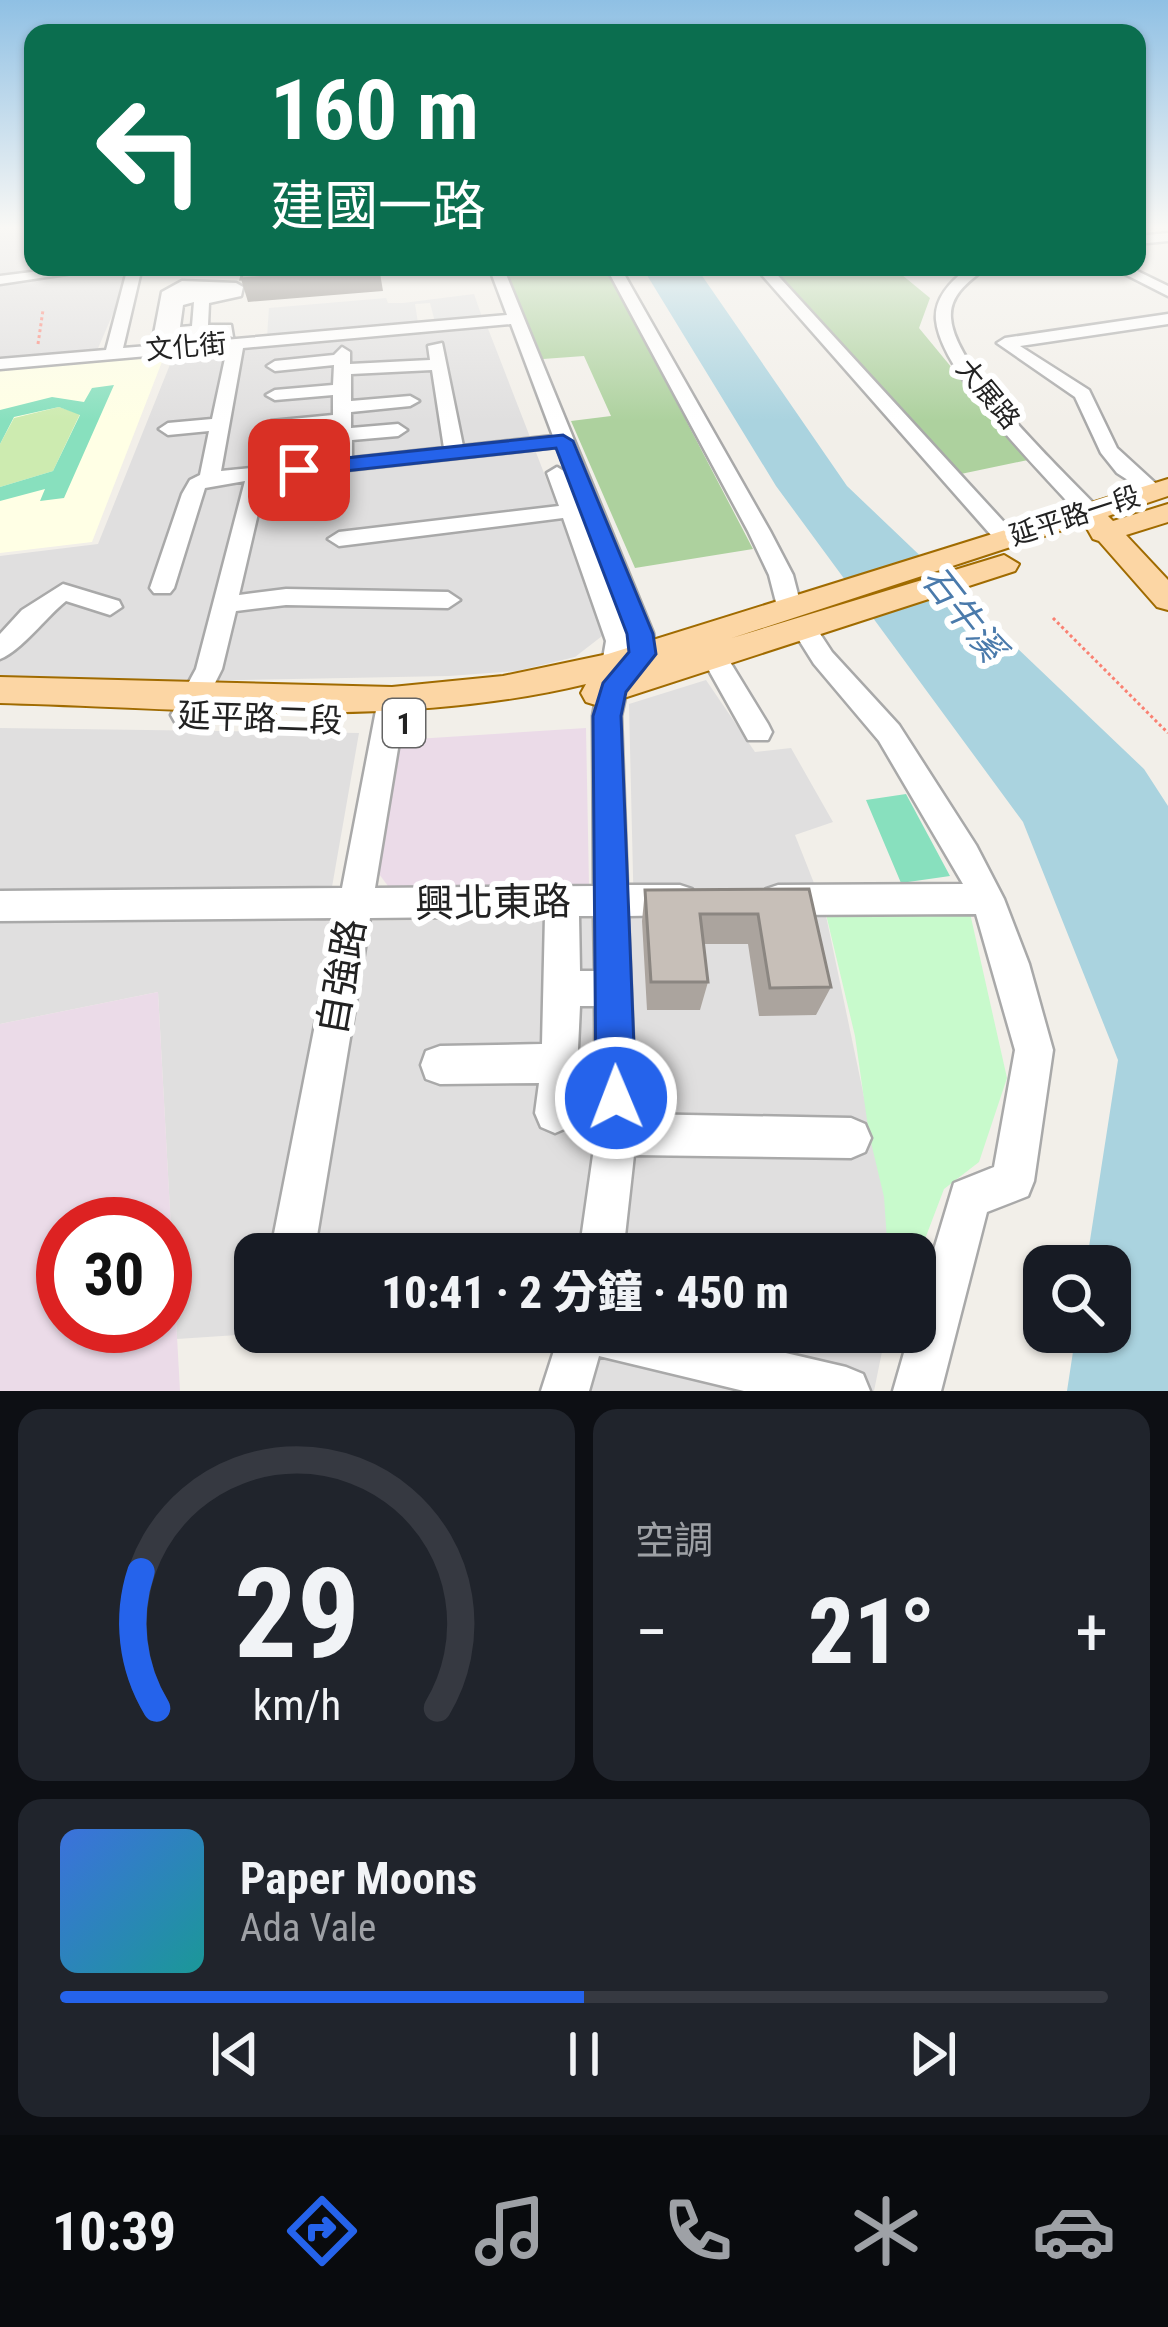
<!DOCTYPE html>
<html lang="zh-TW">
<head>
<meta charset="utf-8">
<style>
	body { margin:0; font-family:"Roboto Condensed","Noto Sans TC",sans-serif; background:#20242c; color:#f1f3f6; height:100vh; display:flex; flex-direction:column; font-size:45px; white-space:nowrap }
	* { box-sizing:border-box; margin:0 }
	p { font-size:39px; color:#9ea1a6 }
	.icon { flex:none; width:66px; height:66px; fill:none; stroke:currentColor; stroke-width:2; stroke-linecap:round; stroke-linejoin:round }
	.map { position:relative; height:1391px; overflow:hidden }
	.sheet { display:flex; flex-direction:column; gap:18px; padding:18px; background:#0d0f14; flex:1 }
	.sheet>* { flex:none }
	.hud { position:absolute; left:24px; top:24px; width:1122px; height:252px; border-radius:24px; box-shadow:0 3px 9px #0004; background:#0b6e4f; color:#fff; overflow:hidden }
	.fabs { position:absolute; left:1023px; top:1245px; display:grid; gap:24px }
	.fabs a { display:grid; place-items:center; width:108px; height:108px; border-radius:24px; background:#171b24; box-shadow:0 3px 9px #0004; font-size:60px }
	.speed { position:absolute; left:36px; top:1197px; display:flex; gap:24px; font-size:60px; font-weight:700; text-align:center }
	.speed>* { display:grid; place-content:center; width:156px; height:156px; border-radius:50%; background:#171b24; box-shadow:0 3px 9px #0004; line-height:1 }
	.speed .limit { border:18px solid #d22; background:#fff; color:#111 }
	.pin { position:absolute; display:grid; place-items:center; width:102px; height:102px; color:#fff; margin:-51px; border-radius:24px; box-shadow:0 6px 18px #0006 }
	.me { position:absolute; width:132px; margin:-66px; rotate:359deg; stroke-linejoin:round; filter:drop-shadow(0 0 9px #0008) }
	.turn { display:flex; align-items:center; gap:42px; height:252px; padding:0 48px; font-size:54px }
	.turn .icon { width:156px; height:156px; stroke-width:2.5 }
	.turn b { display:block; font-size:84px; line-height:102px }
	.big { font-size:90px; font-weight:800; line-height:1.1 }
	.sheet .tile { flex:1; display:flex; flex-direction:column; justify-content:center; gap:18px; min-width:0; padding:0 42px; border-radius:24px; background:#20242c }
	.sheet .dial { align-items:center; gap:0 }
	.dial svg { height:312px; overflow:visible; fill:none; stroke:#363941; stroke-width:7; stroke-linecap:round; text-anchor:middle }
	.dial text { fill:#f1f3f6; stroke:none }
	.song { display:flex; align-items:center; gap:36px }
	.cover { width:144px; height:144px; border-radius:18px; background:linear-gradient(135deg,hsl(220 70% 55%),hsl(180 70% 35%)) }
	.played { height:12px; border-radius:6px; background:linear-gradient(90deg,#2563eb 50%,#363941 50%) }
	.keys { display:flex; justify-content:space-around; direction:ltr }
	.heat { display:flex; justify-content:space-between; align-items:center; font-size:66px; direction:ltr }
	.sheet .tiles { flex:1; display:grid; gap:18px; grid-template-columns:1fr 1fr }
	.tile:last-child { grid-column:span 2 }
	.trip { position:absolute; left:234px; top:1233px; width:702px; height:120px; border-radius:24px; background:#171b24; box-shadow:0 3px 9px #0004; font-weight:800; line-height:120px; text-align:center }
	.menu { display:flex; height:192px; justify-content:space-around; align-items:center; background:#090b0e; color:#9ea1a6 }
	.menu .icon { width:84px; height:84px }
	.menu .on { color:#2563eb }
	.menu b { font-size:54px; color:#f1f3f6 }
	.map>svg:first-child { display:block }
</style>
</head>
<body>
<div class="map">
<svg width="1168" height="1391" viewBox="0 0 1168 1391">
	<rect width="100%" height="100%" fill="#f2efe9"/>
	<!-- residential -->
	<path fill="#e0dfdf" d="M0 227H33V267H133L96 353 0 362Z
		M487 326 606 633 575 657 517 671 449 676 194 681 0 676V556L98 544 175 352Z
		M706 680 755 752 791 748 833 822 795 835 825 911 897 1254H255V1332H281L177 1339 158 992 0 1024V728L359 733 326 921 634 918 629 704Z
		M608 1332H886L874 1391H584Z"/>
	<!-- industrial -->
	<path fill="#ebdbe8" fill-rule="evenodd" d="M586 728 589 885 391 890 379 874 400 740Z
		M158 992 180 1391H0V1024ZM165 1224V1326H63V1224Z"/>
	<!-- education -->
	<path fill="#ffffe5" d="M165 354 92 542 0 553V368Z"/>
	<!-- grass -->
	<path fill="#cdebb0" d="M59 407 80 414 53 471 0 487V444L14 418Z"/>
	<!-- forest -->
	<path fill="#add19e" d="M526 267H606L753 549 635 568 571 421 611 416 584 356 543 359 504 270Z
		M767 267 896 270 930 298 919 328 1028 460 956 475Z"/>
	<!-- park -->
	<path fill="#c8facc" d="M825 910 970 913 1007 1078 979 1162 944 1189 917 1260 915 1254H888L884 1197 869 1134 855 1036Z"/>
	<!-- pitch -->
	<path fill="#88e0be" d="M114 385 64 498 40 501 45 489 0 501V487L53 471 80 415 59 407 14 417 0 444V410L52 397 84 402 92 388Z
		M906 794 950 876 901 883 866 800Z"/>
	<!-- parking -->
	<path fill="#e2e2e2" d="M474 294 482 317 435 322 430 303 415 304 418 323 267 337 269 308 386 298 388 303H403Z"/>
	<!-- water -->
	<path fill="#aad3df" d="M642 267H696L847 486 1144 769 1168 806V1391H1067L1076 1332H1110V1266H1086L1118 1060 1023 822 776 486Z"/>
	<g fill="none" stroke-linecap="round" stroke-linejoin="round">
		<!-- minor casing -->
		<g stroke="#a9a9a9" stroke-width="5">
			<path id="minor" d="M1168 233V241L1137 244V236Z
				M72 267H113L0 284V276Z
				M128 267H142L123 348 186 343 161 344 153 339 162 292 182 281 236 283 243 287 241 296 209 303 208 325H231L233 337 219 333 195 335 190 343 507 315 489 267H503L653 633 656 654 626 693 621 716 627 885H680L692 889 697 900 692 911 680 915 628 916 636 1114 851 1118 865 1124 871 1138 865 1152 851 1158 634 1155 623 1254H579L596 1134 595 1006H580L575 1113 569 1127 555 1133 541 1127 535 1113 539 1083 440 1084 426 1079 421 1065 426 1051 440 1046 542 1044 545 916 370 918 314 1254H270L336 918 0 921V891L342 888 378 700 392 690 406 700 375 888 594 886 593 716 606 641 563 518 339 546 328 539 339 532 559 506 547 473 557 467 567 473 557 447 266 479 239 595 286 589 448 592 460 600 448 608 286 605 236 611 222 669 199 715 195 722H175L171 715 196 669 245 481 205 488 174 588 170 593H154L150 588 182 494 190 480 200 475 209 431 168 435 159 429 168 423 212 419 227 349 0 369V359L106 350ZM194 302 192 326 180 327 183 305ZM511 324 553 436 463 446 442 343 428 346 430 360 350 364V352L342 347 334 355 275 361 267 366 275 371 334 365 333 385 275 390 266 395 275 400 333 395V415L271 421 262 427 271 433 333 426 332 460 221 471 243 348ZM432 370 444 448 352 458V440L398 436 407 430 398 424 351 428V412L410 406 419 401 410 396 351 401V374ZM579 916H594L595 971H580Z
				M606 267H620L770 531 793 575 801 606 798 612 789 614 777 606 769 575 748 531Z
				M755 267H770L1014 533V543H998Z
				M970 267H987C971 280 949 294 951 318 954 369 1061 469 1098 508V518H1082C1045 475 941 375 936 320 934 297 953 279 970 267Z
				M1111 267H1129L1168 286V296Z
				M1168 314V324L1020 346 1089 390 1117 448 1164 491 1154 497 1117 473 1101 453 1075 397 997 343 1005 338Z
				M63 584 119 601 122 607 110 615 66 601C46 617 21 651 0 659V634L22 610Z
				M804 621 813 623 832 652 899 725 976 845 1004 899 1029 964 1053 1050 1034 1181 1028 1196 987 1212 941 1391H893L910 1332H915V1313L954 1183 994 1167 1015 1050 976 914 778 915 766 911 761 900 766 889 778 885 963 884 879 741 814 664 792 629Z
				M715 649 724 652 768 724 772 732 768 740H748L702 658Z
				M560 1332H696L846 1367 863 1374 870 1391H744L599 1356 589 1391H541Z"/>
		</g>
		<!-- major casing -->
		<g stroke="#a06b00" stroke-width="4">
			<path id="major" d="M1168 479V496L1108 516 1113 521 1168 504V522L1126 535 1168 580V610L1157 607 1099 541 1093 539 1084 523 732 638 1004 555 1019 564 1015 571 599 706 586 702 581 693 586 684C395 730 195 708 0 703V677L392 687 503 676 608 654Z"/>
		</g>
		<!-- path -->
		<path stroke="#fa8072" stroke-width="3" stroke-dasharray="3 3" stroke-linecap="butt" d="M38 344 43 310
			M1053 618 1168 733"/>
		<!-- minor -->
		<use href="#minor" fill="#fff" fill-rule="evenodd"/>
		<!-- major -->
		<use href="#major" fill="#fcd6a4" fill-rule="evenodd"/>
	</g>
	<!-- wall -->
	<path fill="#aba49e" d="M809 889 831 987 816 1015 759 1016 748 944H703L708 982 700 1010H647L642 921 645 890Z"/>
	<!-- shaded-wall -->
	<path fill="#8b8681" d="M379 267 383 291 248 302 241 279Z"/>
	<!-- building -->
	<path fill="#c7bfb8" stroke="#8b8681" stroke-width="3" d="M244 267H379V268L241 279Z
		M809 889 831 987 770 988 758 914H700L708 982H651L645 890Z"/>
	<!-- sky -->
	<linearGradient id="sky" x2="0" y2="1"><stop stop-color="#8fc0e4"/><stop offset="0.54" stop-color="#f9f8f5"/><stop offset="1" stop-color="#f9f8f5" stop-opacity="0"/></linearGradient>
	<rect width="1168" height="421" fill="url(#sky)"/>
	<!-- route -->
	<path fill="#2563eb" stroke="#184099" stroke-width="3" d="M563 435 573 441 653 634 656 654 626 692 621 716 636 1098 630 1112 616 1118 601 1112 596 1098 593 716 603 683 629 652 627 634 556 448 299 476 289 470 299 463Z"/>
	<g text-anchor="middle" dominant-baseline="central" stroke-width="12" stroke-linejoin="round" paint-order="stroke">
		<!-- far-street labels -->
		<g font-size="27" fill="#222" stroke="#fff">
			<text transform="translate(186 347) rotate(-5)">文化街</text>
			<text transform="translate(988 394) rotate(50)">大展路</text>
			<text transform="translate(1075 516) rotate(-18)">延平路一段</text>
		</g>
		<!-- shield labels -->
		<rect fill="#fff" stroke="#646464" stroke-width="3" x="383" y="699" width="42" height="48" rx="9"/>
		<g font-size="30" font-weight="bold" fill="#222">
			<text x="404" y="723">1</text>
		</g>
		<!-- street labels -->
		<g font-size="33" fill="#222" stroke="#fff">
			<text transform="translate(260 718) rotate(2)">延平路二段</text>
		</g>
		<!-- water labels -->
		<g font-size="36" font-style="italic" fill="#4a7aab" stroke="#fff">
			<text transform="translate(963 614) rotate(52)">石牛溪</text>
		</g>
		<!-- near-street labels -->
		<g font-size="39" fill="#222" stroke="#fff">
			<text transform="translate(493 903) rotate(-1)">興北東路</text>
			<text transform="translate(342 977) rotate(-80)">自強路</text>
		</g>
	</g>
</svg>
<div class="fabs">
<a><svg class="icon" aria-label="search" viewBox="0 0 24 24"><circle cx="10" cy="10" r="6"/><path d="M15 15l6 6"/></svg></a>
</div>
<div class="speed"><div class="limit">30</div></div>
<div class="pin" style="left:299px;top:470px;background:#d93025"><svg class="icon" aria-label="arrive" viewBox="0 0 24 24"><path d="M6 21V4h12l-3 4 3 4H6"/></svg></div>
<svg class="me" style="left:616px;top:1098px" viewBox="-20 -20 40 40"><circle r="17" fill="#2563eb" stroke="#fff" stroke-width="3"/><path d="M0-11L8 9 0 5-8 9z" fill="#fff"/></svg>
<div class="trip">10:41 · 2 分鐘 · 450 m</div>
<div class="hud">
<div class="turn"><svg class="icon" aria-label="left" viewBox="0 0 24 24"><path d="M17 20v-9H6M10 6l-5 5 5 5"/></svg><div><b>160 m</b>建國一路</div></div>
</div>
</div>
<section class="sheet">
<div class="tiles">
<div class="tile dial"><svg viewBox="0 0 100 80">
<path d="M14 69A42 42 0 1 1 86 69"/>
<path d="M14 69A42 42 0 0 1 10 34" stroke="#2563eb"/>
<text x="50" y="56" font-size="32" font-weight="700">29</text>
<text x="50" y="72" font-size="11">km/h</text>
</svg></div>
<div class="tile"><p>空調</p>
<div class="heat"><a>−</a><b class="big">21°</b><a>+</a></div>
</div>
<div class="tile">
<div class="song"><i class="cover"></i><div><b>Paper Moons</b><p>Ada Vale</p></div></div>
<div class="played"></div>
<div class="keys"><svg class="icon" aria-label="previous" viewBox="0 0 24 24"><path d="M18 5L8 12l10 7zM5 5v14"/></svg><svg class="icon" aria-label="pause" viewBox="0 0 24 24"><path d="M8 5v14M16 5v14"/></svg><svg class="icon" aria-label="next" viewBox="0 0 24 24"><path d="M6 5l10 7-10 7zM19 5v14"/></svg></div>
</div>
</div>
</section>
<nav class="menu">
<b>10:39</b>
<svg class="icon on" aria-label="directions" viewBox="0 0 24 24"><path d="M12 3l9 9-9 9-9-9zM9 14v-3h6M13 9l2 2-2 2"/></svg>
<svg class="icon" aria-label="music" viewBox="0 0 24 24"><path d="M9 18V5l10-2v13"/><circle cx="6" cy="18" r="3"/><circle cx="16" cy="16" r="3"/></svg>
<svg class="icon" aria-label="phone" viewBox="0 0 24 24"><path d="M5 4h4l2 5-3 2q2 4 5 5l2-3 5 2v4C11 20 4 13 5 4z"/></svg>
<svg class="icon" aria-label="climate" viewBox="0 0 24 24"><path d="M12 3v18M4 7l16 10M4 17L20 7"/></svg>
<svg class="icon" aria-label="car" viewBox="0 0 24 24"><path d="M5 17H2v-5l4-1 3-4h7l3 4 3 1v5h-3M9 17h6M6 11h13"/><circle cx="7" cy="17" r="2"/><circle cx="17" cy="17" r="2"/></svg>
</nav>
</body>
</html>
